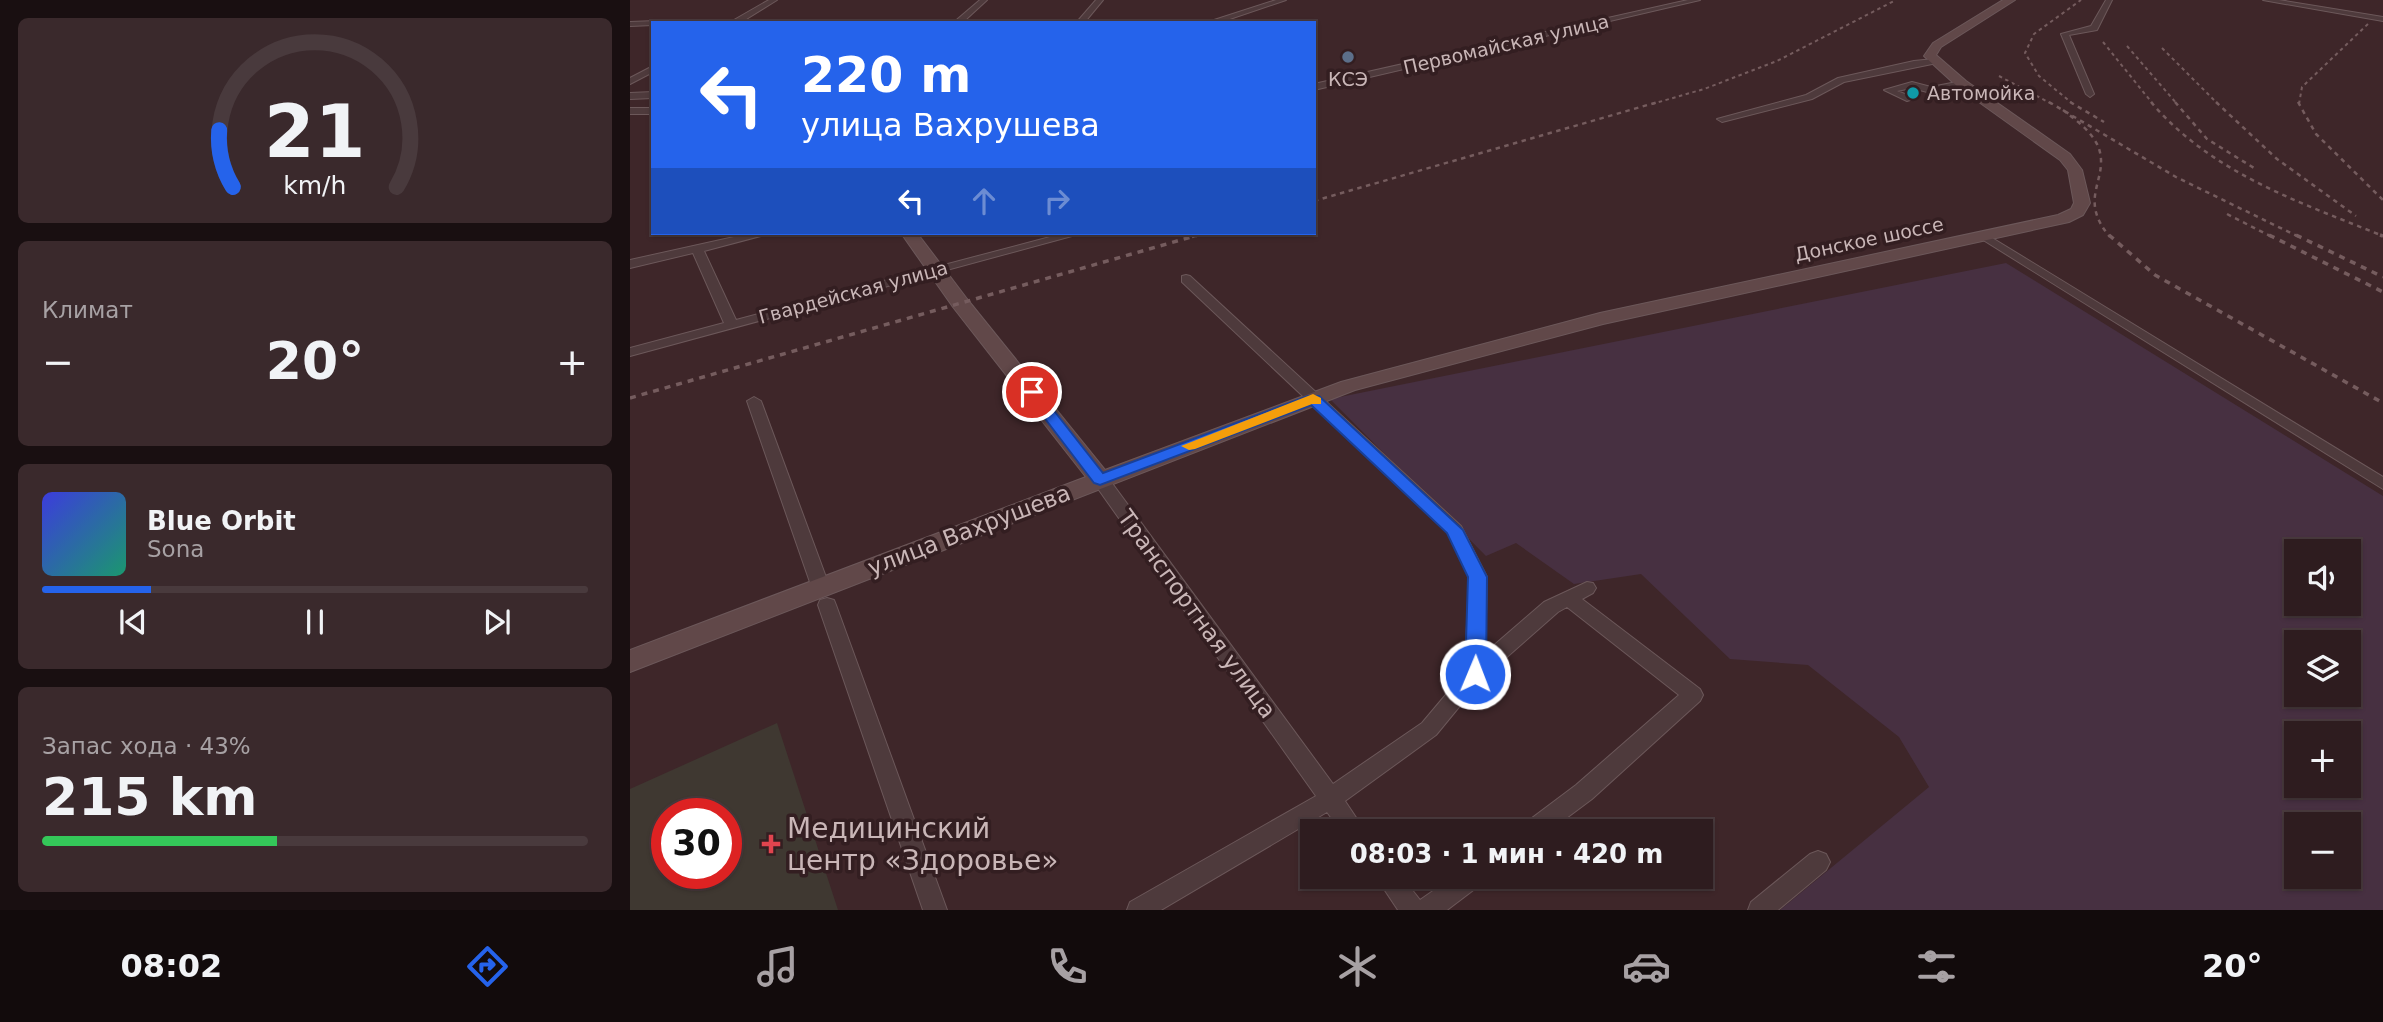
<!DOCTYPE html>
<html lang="ru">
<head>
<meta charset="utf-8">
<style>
	body { margin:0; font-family:"DejaVu Sans",sans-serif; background:#3a292c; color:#f1f3f6; height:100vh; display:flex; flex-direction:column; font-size:26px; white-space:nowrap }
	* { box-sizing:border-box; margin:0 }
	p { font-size:23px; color:#a7a1a4 }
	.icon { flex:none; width:38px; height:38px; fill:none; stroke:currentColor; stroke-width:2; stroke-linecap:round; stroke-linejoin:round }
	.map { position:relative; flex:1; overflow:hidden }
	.drawer { display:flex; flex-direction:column; gap:18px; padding:18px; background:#190f11; width:630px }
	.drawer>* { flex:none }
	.banner { position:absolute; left:21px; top:21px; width:665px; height:214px; border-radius:0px; box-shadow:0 2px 5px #0004,0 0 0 2px #493a3d; background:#2563eb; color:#fff; overflow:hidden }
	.tools { position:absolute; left:1654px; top:539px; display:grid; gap:14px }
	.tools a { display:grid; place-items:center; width:77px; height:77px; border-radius:0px; background:#2e1c1f; box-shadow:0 2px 5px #0004,0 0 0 2px #493a3d; font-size:35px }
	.speed { position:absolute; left:21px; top:798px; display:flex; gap:14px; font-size:35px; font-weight:700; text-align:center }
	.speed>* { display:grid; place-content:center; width:91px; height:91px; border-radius:50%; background:#2e1c1f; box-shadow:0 2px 5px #0004,0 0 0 2px #493a3d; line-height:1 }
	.speed .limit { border:10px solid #d22; background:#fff; color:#111 }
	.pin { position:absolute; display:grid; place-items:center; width:60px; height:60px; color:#fff; margin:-30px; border:4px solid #fff; border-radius:50%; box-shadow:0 2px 7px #0007 }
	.me { position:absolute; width:77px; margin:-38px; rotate:1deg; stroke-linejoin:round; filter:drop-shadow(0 0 5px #0008) }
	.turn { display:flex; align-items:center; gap:24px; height:147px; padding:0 35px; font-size:32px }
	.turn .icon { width:91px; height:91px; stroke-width:2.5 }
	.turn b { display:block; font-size:49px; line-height:60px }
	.lanes { display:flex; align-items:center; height:66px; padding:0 35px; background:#0003; justify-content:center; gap:35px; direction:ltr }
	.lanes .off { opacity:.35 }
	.big { font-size:52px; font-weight:700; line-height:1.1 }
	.drawer .card { flex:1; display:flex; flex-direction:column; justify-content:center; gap:10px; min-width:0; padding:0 24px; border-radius:10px; background:#3a292c }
	.drawer .dial { align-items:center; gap:0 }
	.dial svg { height:182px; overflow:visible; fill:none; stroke:#493a3d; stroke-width:7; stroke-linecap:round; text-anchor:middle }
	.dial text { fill:#f1f3f6; stroke:none }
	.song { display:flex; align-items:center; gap:21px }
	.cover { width:84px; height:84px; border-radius:10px; background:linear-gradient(135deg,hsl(240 70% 55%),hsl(160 70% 35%)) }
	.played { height:7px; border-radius:4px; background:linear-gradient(90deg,#2563eb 20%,#493a3d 20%) }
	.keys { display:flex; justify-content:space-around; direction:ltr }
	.heat { display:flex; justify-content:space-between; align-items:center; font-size:38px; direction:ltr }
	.charge { height:10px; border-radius:5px; background:linear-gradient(90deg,#34c759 43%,#493a3d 0) }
	.trip { position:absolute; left:670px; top:819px; width:413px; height:70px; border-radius:0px; background:#2e1c1f; box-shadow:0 2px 5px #0004,0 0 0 2px #493a3d; font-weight:700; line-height:70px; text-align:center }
	.tab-bar { display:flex; height:112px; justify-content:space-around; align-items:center; background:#120b0c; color:#a7a1a4 }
	.tab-bar .icon { width:49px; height:49px }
	.tab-bar .selected { color:#2563eb }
	.tab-bar b { font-size:32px; color:#f1f3f6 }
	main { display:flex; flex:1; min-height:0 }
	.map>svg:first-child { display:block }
</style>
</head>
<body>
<main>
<section class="drawer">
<div class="card dial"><svg viewBox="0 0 100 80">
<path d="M14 69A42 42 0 1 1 86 69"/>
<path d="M14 69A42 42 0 0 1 8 44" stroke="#2563eb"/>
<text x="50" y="56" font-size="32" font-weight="700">21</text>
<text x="50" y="72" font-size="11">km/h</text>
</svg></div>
<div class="card"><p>Климат</p>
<div class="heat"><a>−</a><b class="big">20°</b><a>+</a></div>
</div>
<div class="card">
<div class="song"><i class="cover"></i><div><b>Blue Orbit</b><p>Sona</p></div></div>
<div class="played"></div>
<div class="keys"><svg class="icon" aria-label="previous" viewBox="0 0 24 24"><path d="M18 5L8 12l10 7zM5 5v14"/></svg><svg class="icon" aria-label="pause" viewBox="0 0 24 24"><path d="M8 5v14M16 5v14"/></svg><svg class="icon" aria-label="next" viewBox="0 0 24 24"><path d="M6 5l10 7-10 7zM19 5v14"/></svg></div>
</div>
<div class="card"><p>Запас хода · 43%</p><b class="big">215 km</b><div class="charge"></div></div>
</section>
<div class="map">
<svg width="1753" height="910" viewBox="0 0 1753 910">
	<rect width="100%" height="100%" fill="#3e2629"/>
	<!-- medical -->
	<path fill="#3f3831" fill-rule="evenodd" d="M147 723 208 910H0V789ZM37 814H96V873H37Z"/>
	<!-- green -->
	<path fill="#473041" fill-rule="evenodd" d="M1376 263 1753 496V910H1150L1299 787 1269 737 1178 665 1100 659 1011 574 944 584 886 543 856 556 700 399ZM1666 551H1718V604H1666ZM1666 642H1718V695H1666ZM1666 733H1718V786H1666ZM1666 824H1718V877H1666Z"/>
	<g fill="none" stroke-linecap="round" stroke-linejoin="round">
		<!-- street casing -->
		<g stroke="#6c585a" stroke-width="2">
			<path id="street" d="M139 0H147L110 23H43L104 20Z
				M350 0H357L332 23H323Z
				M466 0H473L454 23H446Z
				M646 0H656L588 23 581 21Z
				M1058 0H1070L684 90V84Z
				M1476 0H1482L1467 30 1439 35 1464 94 1460 97 1456 94 1431 34 1461 26Z
				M1633 0H1649L1753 17V21Z
				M26 21 23 25 0 26V22Z
				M1304 59 1307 63 1214 82 1182 99 1092 122 1087 119 1176 95 1208 78 1284 61Z
				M23 66V72L0 84V78Z
				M1332 81 1335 82V86L1301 93 1282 88 1267 91 1280 96V100L1277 101 1254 90 1282 82 1301 87Z
				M23 92V98L0 99V93Z
				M0 108H23V114H0Z
				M122 233H142L74 251 106 320 435 233H453L0 356V348L94 323 63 253 0 268V260Z
				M1354 233 1753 477V489L1350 238V234Z
				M556 275 560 276 831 526 857 577 855 653 914 602 957 582 963 583 966 588 963 593 952 599 1070 689 1073 695 1070 701 962 799 919 831H891L894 824 946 785 1049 695 937 607 928 612 852 679 806 735 715 801 735 831H711L697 812 531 910H497L500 902 686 796 464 483 462 479 464 475H476L703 784 792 723 835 672 839 577 818 533 552 282V276Z
				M124 397 131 401 200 588 197 593H185L182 588 117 401Z
				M197 598 204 600 206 605 317 910H293L188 605 190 600Z
				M1188 851 1196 854 1200 862 1196 870 1148 910H1118L1121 902 1180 854Z
				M746 877H772L790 900 823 877H854L850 885 817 910H768Z"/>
		</g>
		<!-- secondary casing -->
		<g stroke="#6c585a" stroke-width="2">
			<path id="secondary" d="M1373 0H1385L1311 47 1306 55 1336 81 1440 154 1452 170 1460 203 1453 215 1439 222 973 324 725 390 0 672V650L456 477 323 307 271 233H287L337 299 475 470 711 382 970 313 1428 215 1441 209 1444 203 1438 170 1430 160 1328 87 1294 56 1303 43Z"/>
		</g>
		<!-- street -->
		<use href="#street" fill="#4e3a3c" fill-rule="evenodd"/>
		<!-- secondary -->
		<use href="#secondary" fill="#614849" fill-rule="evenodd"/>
		<!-- rail-far2 -->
		<path stroke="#755c5e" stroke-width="2" stroke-dasharray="3.5 3.5" stroke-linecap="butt" d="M1473 42 1523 104
			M1497 46 1547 104
			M1532 48 1588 104
			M1369 76 1422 104
			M1022 104 1074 89 1147 61 1266 0
			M1443 104 1409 76 1395 53 1404 34 1451 0
			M1669 104 1672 87 1739 23"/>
		<!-- rail-far1 -->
		<path stroke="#755c5e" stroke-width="2.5" stroke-dasharray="4.5 4.5" stroke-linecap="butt" d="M1419 102 1546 177 1669 237
			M1440 102 1474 122
			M1521 102C1581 173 1669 202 1753 236
			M1545 102 1577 139 1624 168
			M1586 102 1647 159 1726 216
			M1668 102 1686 134 1753 200
			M1433 110C1446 120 1461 131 1468 146 1481 179 1446 197 1480 237
			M684 201 1028 102
			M1597 214 1642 237
			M562 237 574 233"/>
		<!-- rail -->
		<path stroke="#755c5e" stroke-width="3.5" stroke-dasharray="6 6" stroke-linecap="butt" d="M1479 235 1525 275 1753 403
			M1639 235 1753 292
			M1666 235 1753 277
			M1750 235 1753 236
			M0 398 568 235"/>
	</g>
	<!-- route -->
	<path fill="#2563eb" stroke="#184099" stroke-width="2" d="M402 387 407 389 473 473 678 396H689L833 530 857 577 856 674 853 679H838L835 674 838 577 817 533 681 405 470 485 464 483 397 395 395 392Z"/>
	<!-- slow -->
	<path fill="#f59e0b" d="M683 394 691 398V404H682L565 449 559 450 551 446Z"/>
	<!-- markers -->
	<circle fill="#5c6f8a" stroke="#331e21" stroke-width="2.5" cx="718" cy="57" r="7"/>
	<circle fill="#0f9aa8" stroke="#331e21" stroke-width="2.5" cx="1283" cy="93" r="7"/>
	<path fill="#e0444e" stroke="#331e21" stroke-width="2.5" d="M137.5 833.5h7v7h7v7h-7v7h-7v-7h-7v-7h7z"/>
	<g text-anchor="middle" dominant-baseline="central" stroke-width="7" stroke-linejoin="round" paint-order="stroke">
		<!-- far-street labels -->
		<g font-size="19" fill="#c9b6b7" stroke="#331e21">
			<text transform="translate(876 44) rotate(-13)">Первомайская улица</text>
			<text transform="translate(1239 239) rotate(-12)">Донское шоссе</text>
			<text transform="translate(223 292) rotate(-15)">Гвардейская улица</text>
		</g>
		<!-- far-poi labels -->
		<g font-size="19" fill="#c9b6b7" stroke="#331e21">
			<text x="718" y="79">КСЭ</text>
			<text x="1297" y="93" text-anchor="start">Автомойка</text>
		</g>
		<!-- street labels -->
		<g font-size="23" fill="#c9b6b7" stroke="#331e21">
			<text transform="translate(339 530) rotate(-21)">улица Вахрушева</text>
			<text transform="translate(567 614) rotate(54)">Транспортная улица</text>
		</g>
		<!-- near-poi labels -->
		<g font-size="28" fill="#c9b6b7" stroke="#331e21" text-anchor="start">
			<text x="157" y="828">Медицинский<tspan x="157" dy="32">центр «Здоровье»</tspan></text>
		</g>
	</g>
</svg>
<div class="tools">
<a><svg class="icon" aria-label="sound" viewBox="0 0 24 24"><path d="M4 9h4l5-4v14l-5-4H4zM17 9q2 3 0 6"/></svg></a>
<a><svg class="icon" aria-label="layers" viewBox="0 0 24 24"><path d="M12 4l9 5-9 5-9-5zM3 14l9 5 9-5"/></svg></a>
<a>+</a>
<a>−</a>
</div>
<div class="speed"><div class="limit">30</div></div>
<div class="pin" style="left:402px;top:392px;background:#d93025"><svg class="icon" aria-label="arrive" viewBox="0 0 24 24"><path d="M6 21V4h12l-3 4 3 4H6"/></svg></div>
<svg class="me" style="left:845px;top:674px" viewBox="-20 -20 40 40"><circle r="17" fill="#2563eb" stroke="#fff" stroke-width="3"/><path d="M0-11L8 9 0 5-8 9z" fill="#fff"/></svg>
<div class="trip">08:03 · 1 мин · 420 m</div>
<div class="banner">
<div class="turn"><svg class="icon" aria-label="left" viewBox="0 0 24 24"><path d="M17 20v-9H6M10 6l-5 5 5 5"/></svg><div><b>220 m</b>улица Вахрушева</div></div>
<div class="lanes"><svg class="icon" aria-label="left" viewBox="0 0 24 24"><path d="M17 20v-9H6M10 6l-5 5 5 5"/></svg><svg class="icon off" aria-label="ahead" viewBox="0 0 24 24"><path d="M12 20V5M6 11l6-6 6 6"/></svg><svg class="icon off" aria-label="right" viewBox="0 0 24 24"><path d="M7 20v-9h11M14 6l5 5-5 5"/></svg></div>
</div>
</div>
</main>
<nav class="tab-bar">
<b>08:02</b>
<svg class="icon selected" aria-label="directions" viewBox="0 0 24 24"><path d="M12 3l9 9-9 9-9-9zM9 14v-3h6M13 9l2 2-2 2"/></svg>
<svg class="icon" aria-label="music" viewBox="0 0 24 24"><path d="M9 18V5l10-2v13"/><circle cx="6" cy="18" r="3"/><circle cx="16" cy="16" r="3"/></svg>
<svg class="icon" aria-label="phone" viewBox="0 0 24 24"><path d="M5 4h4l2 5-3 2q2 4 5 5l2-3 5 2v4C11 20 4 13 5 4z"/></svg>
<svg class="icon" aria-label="climate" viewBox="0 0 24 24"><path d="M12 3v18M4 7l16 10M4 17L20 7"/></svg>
<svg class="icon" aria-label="car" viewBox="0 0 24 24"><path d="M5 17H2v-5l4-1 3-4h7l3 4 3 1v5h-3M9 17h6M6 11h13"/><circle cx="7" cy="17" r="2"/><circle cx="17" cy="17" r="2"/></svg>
<svg class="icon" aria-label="filters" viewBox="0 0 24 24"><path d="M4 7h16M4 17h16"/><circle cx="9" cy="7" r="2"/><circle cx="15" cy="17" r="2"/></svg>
<b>20°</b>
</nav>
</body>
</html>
